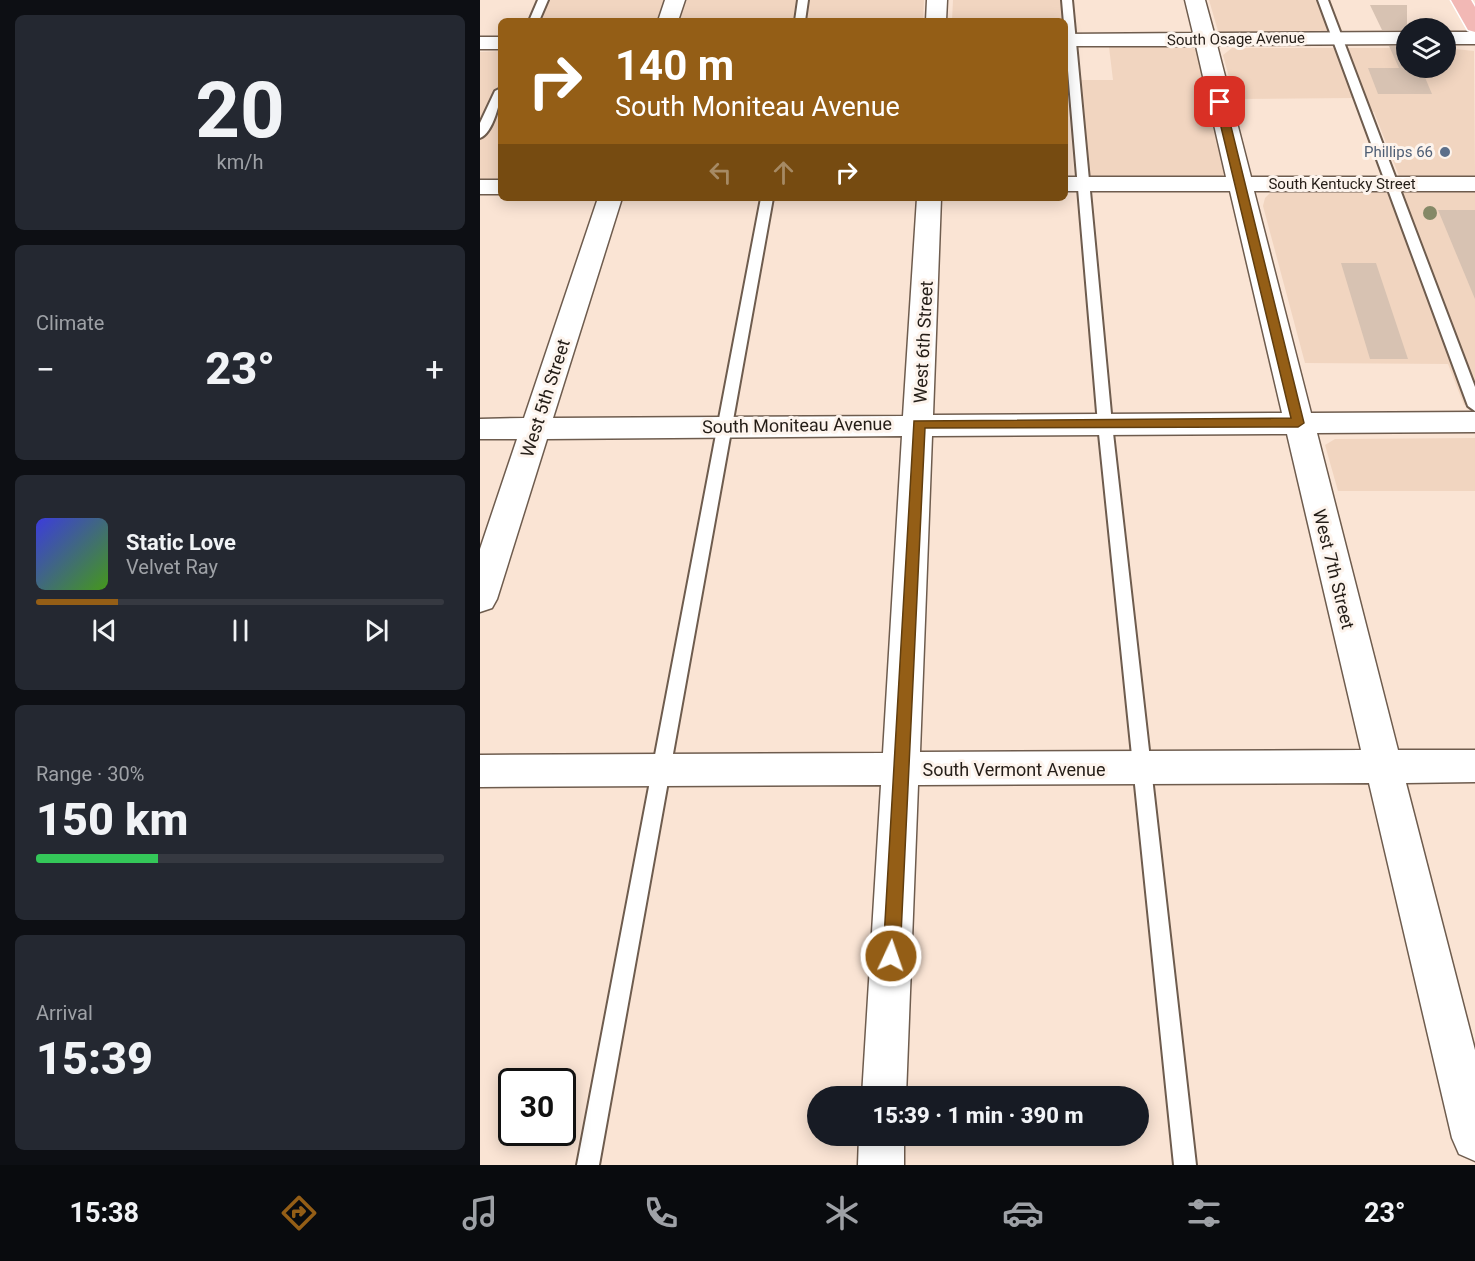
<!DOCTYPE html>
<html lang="en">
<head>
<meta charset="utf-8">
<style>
	body { margin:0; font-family:Roboto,sans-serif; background:#242831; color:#f1f3f6; height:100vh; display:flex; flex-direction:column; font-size:22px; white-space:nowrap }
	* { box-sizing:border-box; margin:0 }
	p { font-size:20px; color:#9ea1a6 }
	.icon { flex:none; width:33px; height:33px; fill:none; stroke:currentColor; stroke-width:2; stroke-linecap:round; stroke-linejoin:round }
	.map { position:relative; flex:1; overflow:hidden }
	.sheet { display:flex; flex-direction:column; gap:15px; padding:15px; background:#0d0f14; width:480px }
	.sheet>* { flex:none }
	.banner { position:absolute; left:18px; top:18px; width:570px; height:183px; border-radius:9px; box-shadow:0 3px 15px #0003; background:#945e16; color:#fff; overflow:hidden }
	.fabs { position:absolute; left:916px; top:18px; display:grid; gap:12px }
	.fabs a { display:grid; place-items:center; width:60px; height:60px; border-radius:50%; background:#171b24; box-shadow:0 3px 15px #0003; font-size:30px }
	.speed { position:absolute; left:18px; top:1068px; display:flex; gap:12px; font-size:30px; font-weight:700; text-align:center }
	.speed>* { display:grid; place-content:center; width:78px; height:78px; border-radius:50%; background:#171b24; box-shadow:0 3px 15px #0003; line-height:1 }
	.speed .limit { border:3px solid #111; border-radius:9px; background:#fff; color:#111 }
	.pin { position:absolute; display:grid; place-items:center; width:51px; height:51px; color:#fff; margin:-26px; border-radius:12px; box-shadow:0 3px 9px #0006 }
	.me { position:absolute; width:66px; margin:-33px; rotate:3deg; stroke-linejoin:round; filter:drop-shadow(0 0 4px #0008) }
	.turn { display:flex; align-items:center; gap:21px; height:126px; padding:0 18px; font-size:27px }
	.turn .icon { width:78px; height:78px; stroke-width:2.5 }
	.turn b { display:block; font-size:42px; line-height:51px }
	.lanes { display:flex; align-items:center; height:57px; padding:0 18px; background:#0003; justify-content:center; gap:30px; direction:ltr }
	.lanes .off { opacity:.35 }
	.big { font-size:45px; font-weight:800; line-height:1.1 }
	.sheet .card { flex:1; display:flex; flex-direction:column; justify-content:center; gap:9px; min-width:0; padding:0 21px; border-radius:9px; background:#242831 }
	.sheet .dial { align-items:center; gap:0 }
	.dial b { font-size:78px; line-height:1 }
	.song { display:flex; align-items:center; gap:18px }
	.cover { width:72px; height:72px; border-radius:9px; background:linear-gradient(135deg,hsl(240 70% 55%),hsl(100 70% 35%)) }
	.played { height:6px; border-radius:3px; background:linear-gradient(90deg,#945e16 20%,#363941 20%) }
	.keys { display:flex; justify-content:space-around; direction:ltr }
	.heat { display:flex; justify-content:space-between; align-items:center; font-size:33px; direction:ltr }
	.charge { height:9px; border-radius:4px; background:linear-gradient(90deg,#34c759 30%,#363941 0) }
	.trip { position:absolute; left:327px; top:1086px; width:342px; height:60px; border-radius:30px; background:#171b24; box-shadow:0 3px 15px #0003; font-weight:800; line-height:60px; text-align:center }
	.tabs { display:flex; height:96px; justify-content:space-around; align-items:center; background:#090b0e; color:#9ea1a6 }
	.tabs .icon { width:42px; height:42px }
	.tabs .selected { color:#945e16 }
	.tabs b { font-size:27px; color:#f1f3f6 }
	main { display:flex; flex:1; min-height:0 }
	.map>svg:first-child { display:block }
</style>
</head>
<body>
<main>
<section class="sheet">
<div class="card dial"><b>20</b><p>km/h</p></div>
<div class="card"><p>Climate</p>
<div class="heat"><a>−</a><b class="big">23°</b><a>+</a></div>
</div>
<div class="card">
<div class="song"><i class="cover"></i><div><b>Static Love</b><p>Velvet Ray</p></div></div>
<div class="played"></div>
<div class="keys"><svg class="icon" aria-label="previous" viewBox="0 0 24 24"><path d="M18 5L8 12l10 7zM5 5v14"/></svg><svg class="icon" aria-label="pause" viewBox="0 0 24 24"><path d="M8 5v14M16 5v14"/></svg><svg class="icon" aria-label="next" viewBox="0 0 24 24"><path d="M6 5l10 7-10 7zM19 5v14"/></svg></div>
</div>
<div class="card"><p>Range · 30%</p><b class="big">150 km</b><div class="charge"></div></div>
<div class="card"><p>Arrival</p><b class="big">15:39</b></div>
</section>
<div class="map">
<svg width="995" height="1165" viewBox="0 0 995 1165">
	<rect width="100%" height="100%" fill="#fae4d4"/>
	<!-- built -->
	<path fill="#f1d5c0" d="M64 0H444L443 21H55Z
		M473 0H592L596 35 585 21H472Z
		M729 0H850L863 33 744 34 738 31Z
		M629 47H710L718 50 745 174 739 178H596L588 80H633Z
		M752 48H927V68H966V48L994 51 995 176H919L894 112H879L873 98 755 99 743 55Z
		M21 51V180H0V52Z
		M995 192V405H984L968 364 825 363 783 206 785 198 790 193Z
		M995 438V491H858L845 445 855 439Z"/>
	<!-- building -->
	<path fill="#d7c2b2" d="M890 5H927V30H902Z
		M909 46H927V68H941L952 94H898L888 68H919Z
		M958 210H995V299Z
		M861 263H896L928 359H890Z"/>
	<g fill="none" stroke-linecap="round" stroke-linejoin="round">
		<!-- lane casing -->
		<g stroke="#6e5c4e" stroke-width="4">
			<path id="lane" d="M58 0H68L59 21H49Z
				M318 0H328L325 21H315Z
				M582 0H592L632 424 716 1165H694L618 424Z
				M838 0H848L995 387V411L988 406Z
				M21 88C21 101 13 133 0 138V123L15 91Z
				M281 198H293L119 1165H97Z"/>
		</g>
		<!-- street casing -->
		<g stroke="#6e5c4e" stroke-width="3">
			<path id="street" d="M185 0H205L198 21H178Z
				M447 0H467L466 21H446Z
				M705 0H725L734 33 927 32V44L737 45 771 177H995V191H774L831 413 995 412V432L837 433 918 750H995V782L926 783 995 1050V1161L979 1154 972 1138 889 783 438 785 426 1096H382L401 785 0 787V755L403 753 422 436 67 439 17 599 12 608 0 612V549L37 439H0V419L44 418 118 198H142L73 418 423 416 437 198H461L453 415 802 413 750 191H585V177H746L716 46H585V34L713 33ZM807 434 881 750 440 752 452 436Z
				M966 32H995V44H966Z
				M0 37H21V49H0Z
				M0 180H21V194H0Z
				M379 1136H424V1165H378Z"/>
		</g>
		<!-- highway casing -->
		<g stroke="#fff" stroke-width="3">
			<path id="highway" d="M971 0H991L995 7V32L988 30Z"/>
		</g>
		<!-- lane -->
		<use href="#lane" fill="#fff" fill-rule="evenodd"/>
		<!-- street -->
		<use href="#street" fill="#fff" fill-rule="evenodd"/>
		<!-- highway -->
		<use href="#highway" fill="#f2b8b5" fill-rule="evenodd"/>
	</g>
	<!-- trees -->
	<g fill="#858967">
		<circle cx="752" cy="97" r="6"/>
		<circle cx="950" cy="213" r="7"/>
	</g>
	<!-- route -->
	<path fill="#945e16" stroke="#603d0e" stroke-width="1.5" d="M740 99 745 102 824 423 818 427 445 428 420 956 417 962 411 965 405 962 403 956 434 421 811 418 735 102Z"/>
	<!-- markers -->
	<circle fill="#5c6f8a" stroke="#fdf4ed" stroke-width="2" cx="965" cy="152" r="6"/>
	<g text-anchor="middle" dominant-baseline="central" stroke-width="6" stroke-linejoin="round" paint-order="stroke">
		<!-- far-street labels -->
		<g font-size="15" fill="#241d17" stroke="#fdf4ed">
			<text transform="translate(756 39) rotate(-1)">South Osage Avenue</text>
			<text x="862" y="184">South Kentucky Street</text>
		</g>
		<!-- far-service labels -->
		<g font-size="15" fill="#4e5e75" stroke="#fdf4ed" text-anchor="end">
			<text x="953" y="152">Phillips 66</text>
		</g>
		<!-- street labels -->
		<g font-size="18" fill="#241d17" stroke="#fdf4ed">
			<text transform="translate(443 342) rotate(-87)">West 6th Street</text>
			<text transform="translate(65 398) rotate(-72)">West 5th Street</text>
			<text transform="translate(317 425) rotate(-1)">South Moniteau Avenue</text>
			<text transform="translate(854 569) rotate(76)">West 7th Street</text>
			<text x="534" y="769">South Vermont Avenue</text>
		</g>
	</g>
</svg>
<div class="fabs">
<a><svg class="icon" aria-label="layers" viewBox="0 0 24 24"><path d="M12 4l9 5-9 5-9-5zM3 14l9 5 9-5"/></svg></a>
</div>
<div class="speed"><div class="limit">30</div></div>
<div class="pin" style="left:740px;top:102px;background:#d93025"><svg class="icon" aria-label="arrive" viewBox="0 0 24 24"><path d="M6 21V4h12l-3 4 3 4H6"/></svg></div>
<svg class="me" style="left:411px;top:956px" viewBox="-20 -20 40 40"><circle r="17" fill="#945e16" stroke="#fff" stroke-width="3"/><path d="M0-11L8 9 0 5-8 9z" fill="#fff"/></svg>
<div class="trip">15:39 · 1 min · 390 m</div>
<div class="banner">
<div class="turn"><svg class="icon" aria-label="right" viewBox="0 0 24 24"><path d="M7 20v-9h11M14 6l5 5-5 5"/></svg><div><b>140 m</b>South Moniteau Avenue</div></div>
<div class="lanes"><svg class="icon off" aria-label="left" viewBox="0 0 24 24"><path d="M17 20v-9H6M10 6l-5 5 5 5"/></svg><svg class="icon off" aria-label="ahead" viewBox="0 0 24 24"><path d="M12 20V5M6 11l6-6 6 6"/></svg><svg class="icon" aria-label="right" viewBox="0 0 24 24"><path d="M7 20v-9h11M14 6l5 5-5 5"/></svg></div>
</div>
</div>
</main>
<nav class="tabs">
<b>15:38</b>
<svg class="icon selected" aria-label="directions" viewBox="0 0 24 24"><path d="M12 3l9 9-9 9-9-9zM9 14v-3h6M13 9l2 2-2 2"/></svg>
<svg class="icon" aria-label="music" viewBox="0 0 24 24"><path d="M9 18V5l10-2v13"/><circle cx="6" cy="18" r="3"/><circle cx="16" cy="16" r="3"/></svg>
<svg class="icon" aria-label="phone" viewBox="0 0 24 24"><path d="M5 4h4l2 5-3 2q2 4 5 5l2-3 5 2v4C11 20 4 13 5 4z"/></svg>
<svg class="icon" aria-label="climate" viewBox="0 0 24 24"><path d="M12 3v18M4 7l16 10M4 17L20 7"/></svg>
<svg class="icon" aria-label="car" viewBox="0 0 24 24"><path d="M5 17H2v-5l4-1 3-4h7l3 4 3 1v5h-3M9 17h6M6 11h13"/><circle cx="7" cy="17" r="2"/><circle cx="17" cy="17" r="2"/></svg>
<svg class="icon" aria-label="filters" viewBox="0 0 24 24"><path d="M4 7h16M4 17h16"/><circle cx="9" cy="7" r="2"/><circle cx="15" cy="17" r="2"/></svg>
<b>23°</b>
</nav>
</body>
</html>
